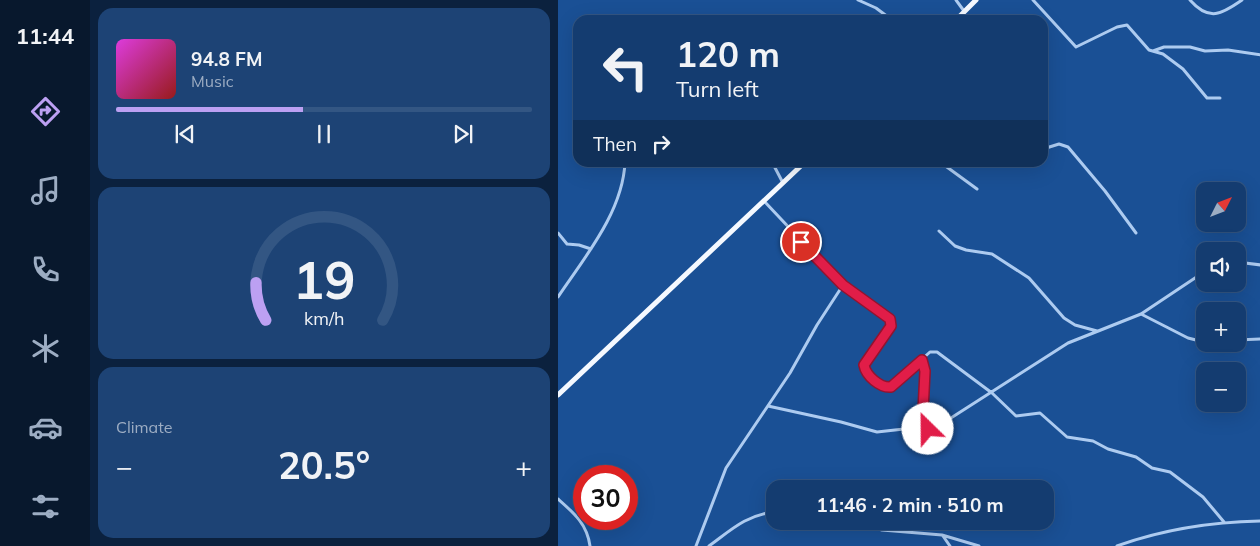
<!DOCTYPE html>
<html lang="en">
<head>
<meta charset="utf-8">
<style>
	body { margin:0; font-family:Mulish,sans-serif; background:#1d4375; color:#f1f3f6; height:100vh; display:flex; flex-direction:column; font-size:19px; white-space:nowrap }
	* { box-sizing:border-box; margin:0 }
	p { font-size:16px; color:#9dadc3 }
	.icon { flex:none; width:28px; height:28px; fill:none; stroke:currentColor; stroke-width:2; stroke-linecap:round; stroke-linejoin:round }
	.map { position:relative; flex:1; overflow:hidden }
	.sheet { display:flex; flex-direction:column; gap:8px; padding:8px; background:#0b213e; width:468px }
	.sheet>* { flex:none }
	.hud { position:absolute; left:15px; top:15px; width:475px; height:152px; border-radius:15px; box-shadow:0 5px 20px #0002,0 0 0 1px #335683; background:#143c70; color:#f1f3f6; overflow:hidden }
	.needle { width:32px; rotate:48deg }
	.tools { position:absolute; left:638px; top:182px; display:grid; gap:10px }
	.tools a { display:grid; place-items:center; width:50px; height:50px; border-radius:10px; background:#143c70; box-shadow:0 5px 20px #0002,0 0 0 1px #335683; font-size:25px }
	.speed { position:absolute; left:15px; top:465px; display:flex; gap:10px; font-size:25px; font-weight:700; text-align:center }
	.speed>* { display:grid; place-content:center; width:65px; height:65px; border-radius:50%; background:#143c70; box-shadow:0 5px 20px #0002,0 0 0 1px #335683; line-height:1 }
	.speed .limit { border:8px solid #d22; background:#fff; color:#111 }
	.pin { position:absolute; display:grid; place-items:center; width:42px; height:42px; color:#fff; margin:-21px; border:2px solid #fff; border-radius:50%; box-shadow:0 1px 5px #0007 }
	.me { position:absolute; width:55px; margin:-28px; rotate:337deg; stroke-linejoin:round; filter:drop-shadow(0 0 4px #0008) }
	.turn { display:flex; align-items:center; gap:18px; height:105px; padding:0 20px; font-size:22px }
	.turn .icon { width:65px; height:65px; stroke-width:2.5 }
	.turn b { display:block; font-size:35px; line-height:42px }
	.then { display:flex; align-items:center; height:48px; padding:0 20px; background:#0003; gap:10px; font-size:19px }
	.big { font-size:38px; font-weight:700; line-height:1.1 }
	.sheet .tile { flex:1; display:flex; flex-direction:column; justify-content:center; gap:8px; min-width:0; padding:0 18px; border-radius:15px; background:#1d4375 }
	.sheet .dial { align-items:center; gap:0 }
	.dial svg { height:130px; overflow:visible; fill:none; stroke:#335683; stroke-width:7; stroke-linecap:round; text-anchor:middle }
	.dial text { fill:#f1f3f6; stroke:none }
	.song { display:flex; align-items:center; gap:15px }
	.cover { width:60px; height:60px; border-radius:8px; background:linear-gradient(135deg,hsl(300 70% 55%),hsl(0 70% 35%)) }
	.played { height:5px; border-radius:2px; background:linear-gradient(90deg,#bca0f2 45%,#335683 45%) }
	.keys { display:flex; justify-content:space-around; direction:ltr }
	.heat { display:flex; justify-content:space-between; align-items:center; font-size:28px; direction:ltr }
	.trip { position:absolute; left:208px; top:480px; width:288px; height:50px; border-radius:15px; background:#143c70; box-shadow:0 5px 20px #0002,0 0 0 1px #335683; font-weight:700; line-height:50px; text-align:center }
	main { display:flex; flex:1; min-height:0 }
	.tabs { display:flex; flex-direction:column; width:90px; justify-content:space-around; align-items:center; background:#08182d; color:#9dadc3 }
	.tabs .icon { width:35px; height:35px }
	.tabs .active { color:#bca0f2 }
	.tabs b { font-size:22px; color:#f1f3f6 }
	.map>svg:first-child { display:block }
</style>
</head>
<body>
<main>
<nav class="tabs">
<b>11:44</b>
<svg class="icon active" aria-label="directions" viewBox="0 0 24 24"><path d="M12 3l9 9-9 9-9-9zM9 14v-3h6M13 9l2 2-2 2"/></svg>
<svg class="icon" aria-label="music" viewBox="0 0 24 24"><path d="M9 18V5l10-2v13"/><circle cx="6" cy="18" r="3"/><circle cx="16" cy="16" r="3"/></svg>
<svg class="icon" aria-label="phone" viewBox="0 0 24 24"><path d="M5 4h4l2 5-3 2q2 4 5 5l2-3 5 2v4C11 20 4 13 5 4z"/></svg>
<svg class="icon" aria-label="climate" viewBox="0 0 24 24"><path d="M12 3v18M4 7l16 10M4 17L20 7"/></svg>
<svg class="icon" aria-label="car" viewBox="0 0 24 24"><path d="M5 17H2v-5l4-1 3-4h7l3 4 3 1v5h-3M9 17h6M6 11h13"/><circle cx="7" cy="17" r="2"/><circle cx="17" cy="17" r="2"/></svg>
<svg class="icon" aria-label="filters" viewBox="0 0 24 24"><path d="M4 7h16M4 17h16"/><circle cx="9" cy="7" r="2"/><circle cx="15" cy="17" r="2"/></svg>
</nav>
<section class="sheet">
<div class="tile">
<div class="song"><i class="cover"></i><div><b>94.8 FM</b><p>Music</p></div></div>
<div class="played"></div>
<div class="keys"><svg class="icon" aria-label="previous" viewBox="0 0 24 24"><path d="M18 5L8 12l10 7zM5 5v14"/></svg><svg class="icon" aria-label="pause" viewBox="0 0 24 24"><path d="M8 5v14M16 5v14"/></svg><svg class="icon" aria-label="next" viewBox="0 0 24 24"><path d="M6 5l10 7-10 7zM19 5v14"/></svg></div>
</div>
<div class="tile dial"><svg viewBox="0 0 100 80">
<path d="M14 69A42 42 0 1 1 86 69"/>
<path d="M14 69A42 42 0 0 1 8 46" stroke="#bca0f2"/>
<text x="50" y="56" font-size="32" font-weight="700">19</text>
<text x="50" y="72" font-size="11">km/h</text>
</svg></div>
<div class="tile"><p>Climate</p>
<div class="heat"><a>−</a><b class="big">20.5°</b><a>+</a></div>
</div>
</section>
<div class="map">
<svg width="703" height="546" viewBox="0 0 703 546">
	<rect width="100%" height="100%" fill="#1a5095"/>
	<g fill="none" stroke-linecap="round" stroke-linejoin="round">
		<!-- street -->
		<path stroke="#adcbf0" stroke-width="3" d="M300 0 318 8 334 20
			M398 0 406 11
			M475 0 518 47 559 27 569 25 591 50 605 54 625 69 649 98H662
			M632 0C651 22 664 14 684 0
			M141 20H142
			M595 51 606 47H632L647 51 670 50 703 55
			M485 149 501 144 510 147 547 191 578 233
			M214 162 225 183
			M382 162 419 189
			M206 201 285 285 332 319 333 326 306 365C308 376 322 388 333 387L372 352H379L434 393 458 416 482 413 509 437 535 441 550 449 578 457 594 468 612 472 645 497 666 522
			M381 231 397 246 408 250 434 254 471 278 506 318 517 325 539 331
			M0 233 9 244 21 245 33 249
			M679 262 703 265
			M0 297C26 258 65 212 67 162
			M583 314 630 338 646 342
			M679 340 703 339
			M210 406 283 422 319 432 346 429 364 431 382 425 510 343 583 314 646 272
			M364 431 367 371 364 361
			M0 499C16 513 29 524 32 546
			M298 521 324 530 384 535 421 546
			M385 536 392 546
			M138 546 168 468 232 373 259 325 285 285
			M151 546C173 530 188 515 216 512
			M559 546C606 529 653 522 703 521"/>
		<!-- primary -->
		<path stroke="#f5f9ff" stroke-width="5" d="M398 20 418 0
			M0 395 247 162"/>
	</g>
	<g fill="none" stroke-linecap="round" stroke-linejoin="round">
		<!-- route casing -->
		<g stroke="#92132f" stroke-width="12">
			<path id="route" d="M243 242 285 285 332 319 333 326 306 365C308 376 322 388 333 387L364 360 367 371 364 431 370 429"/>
		</g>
		<!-- route -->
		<use href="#route" stroke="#e11d48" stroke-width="9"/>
	</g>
</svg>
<div class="tools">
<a><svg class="needle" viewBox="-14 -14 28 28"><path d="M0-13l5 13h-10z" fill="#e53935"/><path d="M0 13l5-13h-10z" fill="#9dadc3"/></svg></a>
<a><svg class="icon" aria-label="sound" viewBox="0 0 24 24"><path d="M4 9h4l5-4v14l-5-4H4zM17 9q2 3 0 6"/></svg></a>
<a>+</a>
<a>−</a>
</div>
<div class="speed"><div class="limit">30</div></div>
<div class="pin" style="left:243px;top:242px;background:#d93025"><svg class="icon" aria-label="arrive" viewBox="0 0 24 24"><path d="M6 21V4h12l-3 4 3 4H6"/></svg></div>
<svg class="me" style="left:370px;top:429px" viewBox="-20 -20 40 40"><circle r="19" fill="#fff"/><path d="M0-13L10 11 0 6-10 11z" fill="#e11d48"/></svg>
<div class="trip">11:46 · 2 min · 510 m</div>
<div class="hud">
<div class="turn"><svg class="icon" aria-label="left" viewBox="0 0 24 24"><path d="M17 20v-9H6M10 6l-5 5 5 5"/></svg><div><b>120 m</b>Turn left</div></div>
<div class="then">Then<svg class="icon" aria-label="right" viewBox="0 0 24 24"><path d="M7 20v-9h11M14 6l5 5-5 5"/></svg></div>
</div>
</div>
</main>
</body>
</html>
